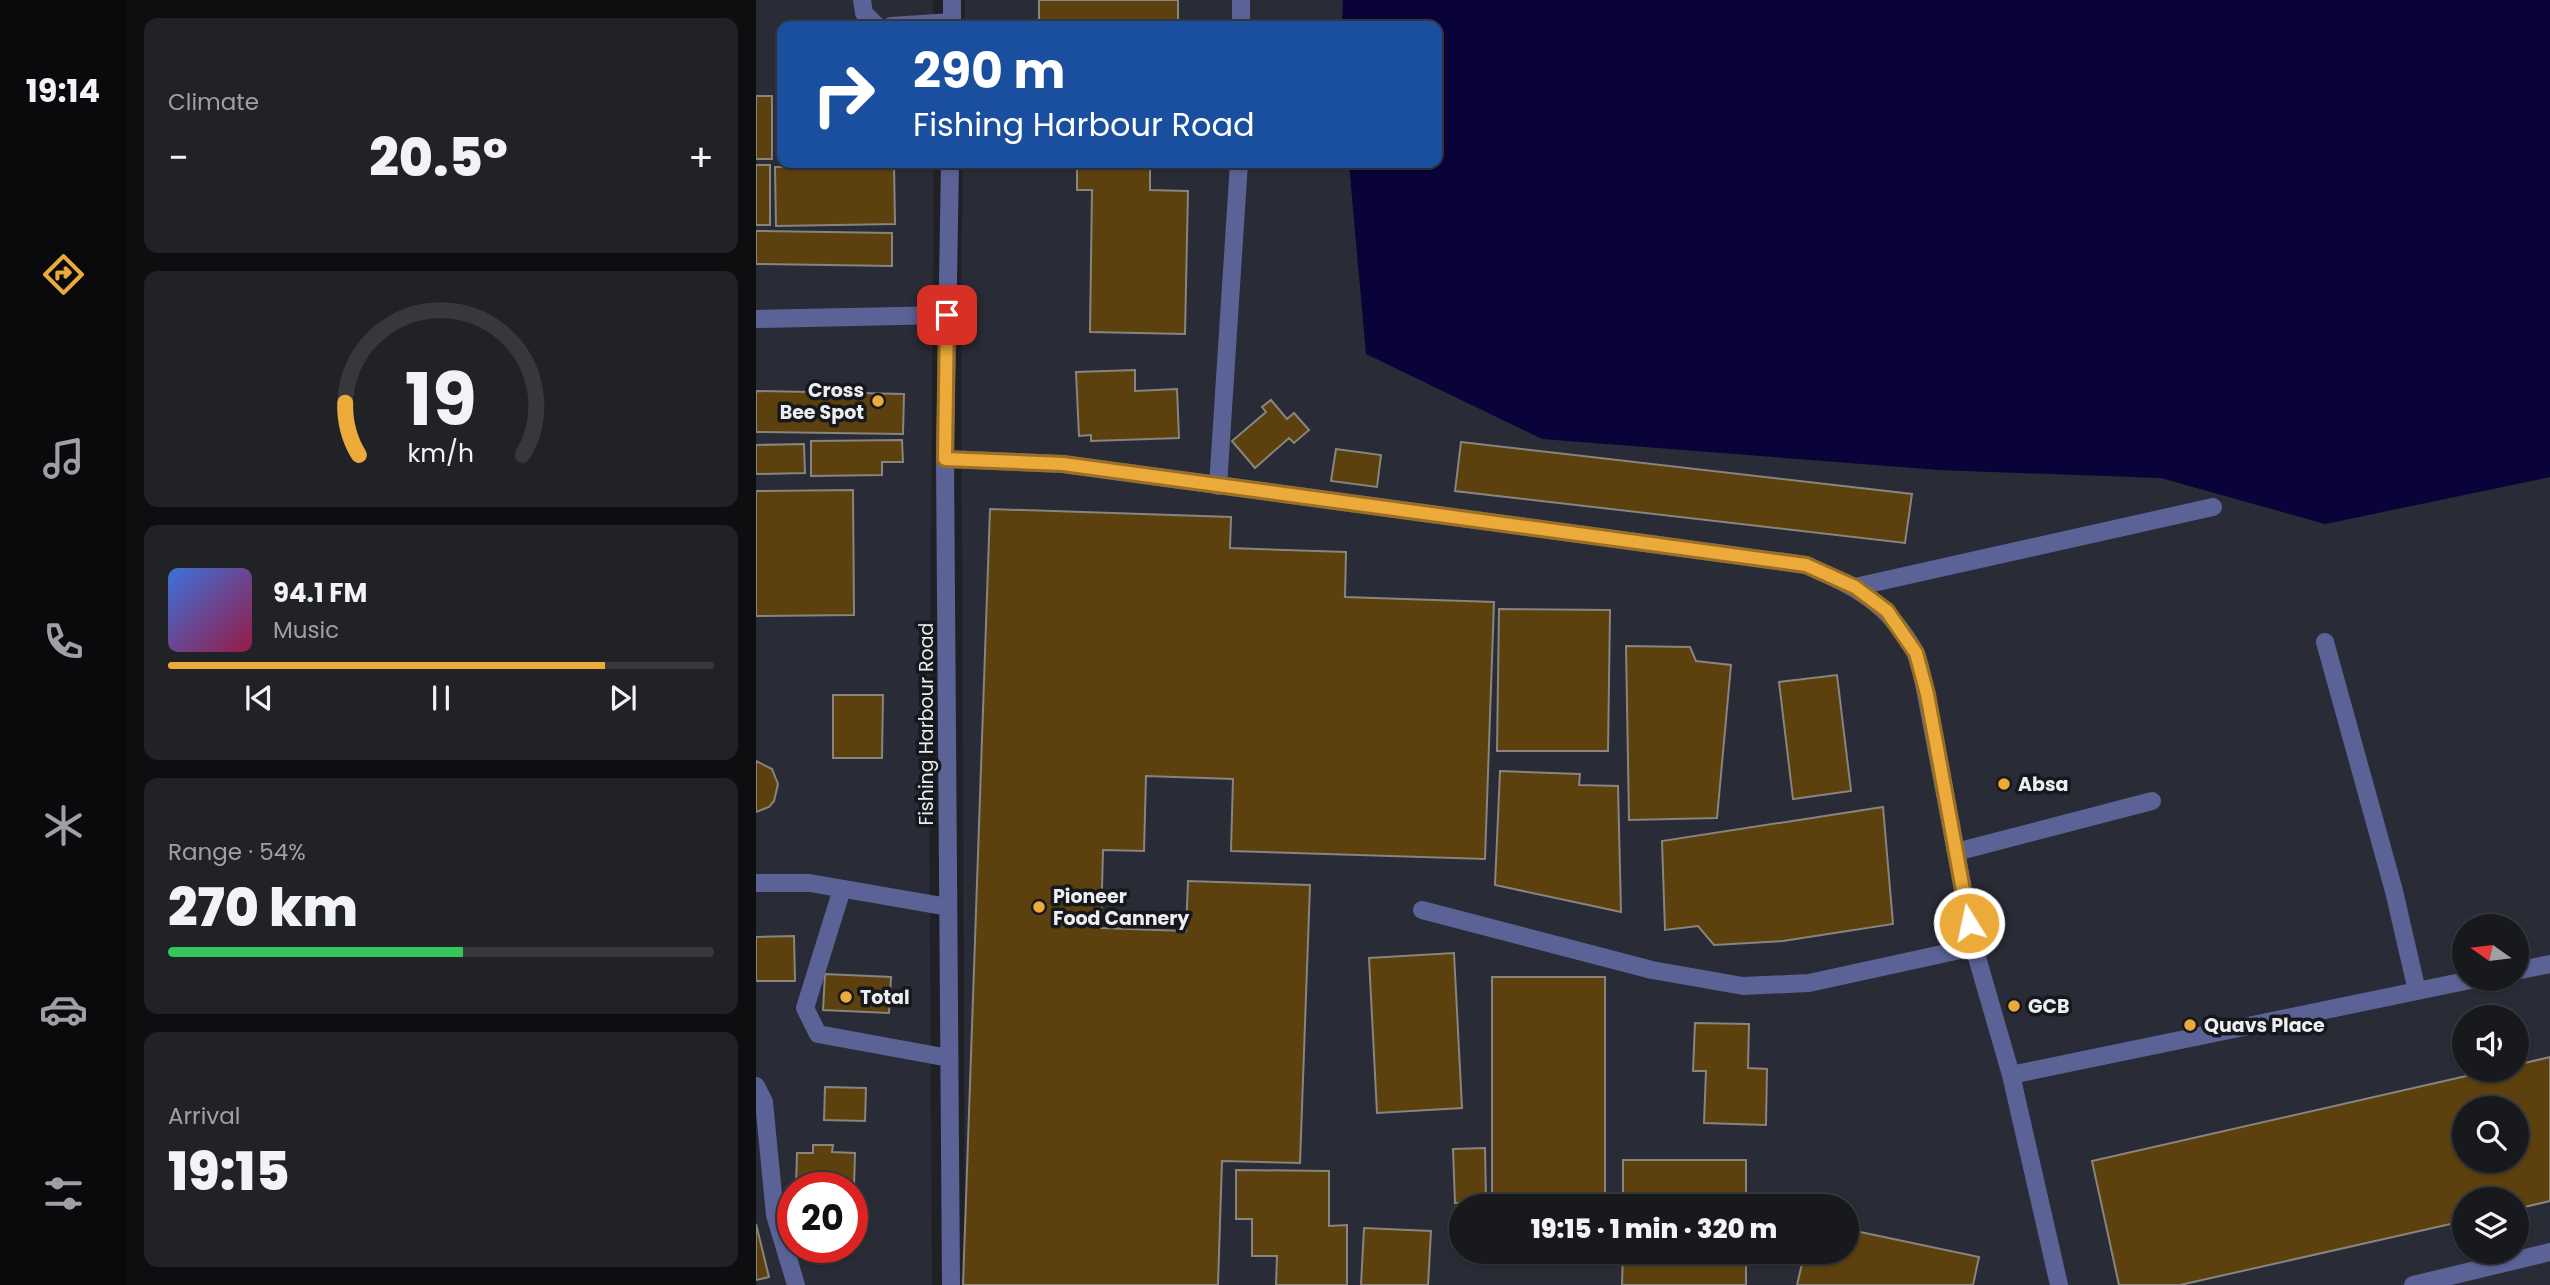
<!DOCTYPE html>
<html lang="en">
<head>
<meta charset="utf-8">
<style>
	body { margin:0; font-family:Poppins,sans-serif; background:#212226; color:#f1f3f6; height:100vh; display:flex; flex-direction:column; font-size:26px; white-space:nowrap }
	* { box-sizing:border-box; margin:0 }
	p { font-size:23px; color:#9fa0a4 }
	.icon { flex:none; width:38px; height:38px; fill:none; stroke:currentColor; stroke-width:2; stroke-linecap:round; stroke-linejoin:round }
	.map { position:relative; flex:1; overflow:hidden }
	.panel { display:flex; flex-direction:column; gap:18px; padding:18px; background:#0d0e10; width:630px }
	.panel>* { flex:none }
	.hud { position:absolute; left:21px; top:21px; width:665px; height:147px; border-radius:14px; box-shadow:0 2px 5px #0004,0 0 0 2px #36383b; background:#1a4fa0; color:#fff; overflow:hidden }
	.needle { width:46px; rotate:284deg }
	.tools { position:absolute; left:1696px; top:914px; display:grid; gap:14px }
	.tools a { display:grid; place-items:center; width:77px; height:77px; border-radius:50%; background:#18191d; box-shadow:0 2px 5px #0004,0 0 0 2px #36383b; font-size:35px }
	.speed { position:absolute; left:21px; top:1172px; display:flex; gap:14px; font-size:35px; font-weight:700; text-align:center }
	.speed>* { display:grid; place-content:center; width:91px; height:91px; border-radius:50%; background:#18191d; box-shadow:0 2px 5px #0004,0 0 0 2px #36383b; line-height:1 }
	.speed .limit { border:10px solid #d22; background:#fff; color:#111 }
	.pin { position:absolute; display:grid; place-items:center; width:60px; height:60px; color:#fff; margin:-30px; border-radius:14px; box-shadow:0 4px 10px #0006 }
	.me { position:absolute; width:77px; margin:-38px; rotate:350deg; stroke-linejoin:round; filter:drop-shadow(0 0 5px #0008) }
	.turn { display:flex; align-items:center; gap:24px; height:147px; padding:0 21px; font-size:32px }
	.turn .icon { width:91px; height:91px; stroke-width:2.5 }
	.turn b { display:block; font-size:49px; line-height:60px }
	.big { font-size:52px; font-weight:800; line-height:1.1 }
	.panel .card { flex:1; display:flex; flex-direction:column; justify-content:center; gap:10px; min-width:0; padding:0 24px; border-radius:14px; background:#212226 }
	.panel .dial { align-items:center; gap:0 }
	.dial svg { height:182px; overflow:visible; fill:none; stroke:#36383b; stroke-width:7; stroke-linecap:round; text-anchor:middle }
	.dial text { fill:#f1f3f6; stroke:none }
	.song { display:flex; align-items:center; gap:21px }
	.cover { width:84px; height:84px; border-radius:10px; background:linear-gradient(135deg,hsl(220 70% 55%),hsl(340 70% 35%)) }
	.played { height:7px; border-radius:4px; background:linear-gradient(90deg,#ebaa39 80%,#36383b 80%) }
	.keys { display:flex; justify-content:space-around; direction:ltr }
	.heat { display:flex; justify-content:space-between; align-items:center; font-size:38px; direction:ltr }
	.charge { height:10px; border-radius:5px; background:linear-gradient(90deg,#34c759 54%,#36383b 0) }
	.trip { position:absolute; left:693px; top:1194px; width:410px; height:70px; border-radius:35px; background:#18191d; box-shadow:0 2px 5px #0004,0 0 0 2px #36383b; font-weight:800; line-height:70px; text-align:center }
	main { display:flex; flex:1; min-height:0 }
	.menu { display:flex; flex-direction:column; width:126px; justify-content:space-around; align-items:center; background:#0a0a0c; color:#9fa0a4 }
	.menu .icon { width:49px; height:49px }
	.menu .active { color:#ebaa39 }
	.menu b { font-size:32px; color:#f1f3f6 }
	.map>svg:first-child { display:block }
</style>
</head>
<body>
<main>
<nav class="menu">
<b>19:14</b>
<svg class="icon active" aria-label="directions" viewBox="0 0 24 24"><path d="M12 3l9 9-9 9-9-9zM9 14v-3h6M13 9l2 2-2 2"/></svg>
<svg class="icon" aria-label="music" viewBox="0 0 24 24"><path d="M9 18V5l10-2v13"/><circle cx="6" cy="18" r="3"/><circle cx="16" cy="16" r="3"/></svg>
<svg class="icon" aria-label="phone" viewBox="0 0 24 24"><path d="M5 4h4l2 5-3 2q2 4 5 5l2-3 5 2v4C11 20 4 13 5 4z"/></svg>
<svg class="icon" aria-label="climate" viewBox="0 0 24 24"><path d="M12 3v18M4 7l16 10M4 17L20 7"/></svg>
<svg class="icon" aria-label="car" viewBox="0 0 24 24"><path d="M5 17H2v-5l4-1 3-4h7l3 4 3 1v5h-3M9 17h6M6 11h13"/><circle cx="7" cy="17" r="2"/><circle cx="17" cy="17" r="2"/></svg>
<svg class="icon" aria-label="filters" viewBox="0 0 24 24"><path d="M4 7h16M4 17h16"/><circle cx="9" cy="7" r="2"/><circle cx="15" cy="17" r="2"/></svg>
</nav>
<section class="panel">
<div class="card"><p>Climate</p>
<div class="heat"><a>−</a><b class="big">20.5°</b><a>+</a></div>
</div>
<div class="card dial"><svg viewBox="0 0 100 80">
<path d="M14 69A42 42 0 1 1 86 69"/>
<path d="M14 69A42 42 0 0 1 8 46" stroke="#ebaa39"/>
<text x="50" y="56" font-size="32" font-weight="700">19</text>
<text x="50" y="72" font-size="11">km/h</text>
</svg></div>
<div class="card">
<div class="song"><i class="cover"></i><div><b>94.1 FM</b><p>Music</p></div></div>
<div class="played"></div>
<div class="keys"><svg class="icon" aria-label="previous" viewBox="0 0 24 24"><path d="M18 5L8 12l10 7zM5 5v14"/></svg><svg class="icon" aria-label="pause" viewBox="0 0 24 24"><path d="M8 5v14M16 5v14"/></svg><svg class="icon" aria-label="next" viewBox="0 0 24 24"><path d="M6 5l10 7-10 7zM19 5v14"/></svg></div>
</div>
<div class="card"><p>Range · 54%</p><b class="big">270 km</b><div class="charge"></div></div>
<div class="card"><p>Arrival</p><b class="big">19:15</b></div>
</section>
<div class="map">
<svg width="1794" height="1285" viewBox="0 0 1794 1285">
	<rect width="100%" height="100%" fill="#202127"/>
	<!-- built -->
	<path fill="#292b36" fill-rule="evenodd" d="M0 0H177L178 26H26V163H178L173 774 176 1285H0ZM37 1188H96V1248H37Z
		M209 0H587L586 26H209Z
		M207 163H593L610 354 1183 470 1405 478 1569 524 1794 477V1285H209L205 280ZM1708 926H1760V978H1708ZM1708 1017H1760V1069H1708ZM1708 1108H1760V1160H1708ZM1708 1199H1760V1251H1708ZM705 1206H1090V1251H705Z"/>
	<!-- water -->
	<path fill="#0a033a" d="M587 0H1794V477L1569 524 1405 478 1183 470 786 439 610 354 593 163H681V26H586Z"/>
	<!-- building -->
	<path fill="#5c400e" stroke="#88847e" stroke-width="2" fill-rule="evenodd" d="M283 0H422V26H283Z
		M0 96H16V159H0Z
		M321 163H394V190L432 191 429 334 334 332 336 190H321Z
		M0 165H14V225H0Z
		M138 165 139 224 20 226 19 167Z
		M0 231 136 233V266L0 264Z
		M379 370V391L421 389 423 438 335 441V435L323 436 320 372Z
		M0 391 148 394 147 434 0 432Z
		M515 400 531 419 538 413 553 430 538 443 533 438 499 468 476 441 510 412 506 407Z
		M146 440 147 462H126V475L55 476V441Z
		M705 442 1156 494 1149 543 699 491Z
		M48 444 49 473 0 474V445Z
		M580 449 625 455 621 487 575 481Z
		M97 490 98 615 0 616V491Z
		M234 509 475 517 474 548 590 552 589 597 738 602 729 859 475 851 477 779 390 776 388 851 347 850 345 928 430 931 432 881 554 885 544 1163 466 1161 462 1285H207Z
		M743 609 854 610 852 751H741Z
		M870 646 934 647 940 661 975 665 961 818 873 820Z
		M1081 675 1095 791 1037 799 1023 682Z
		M77 695H127L126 758H77Z
		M0 761 16 769 22 784 18 801 13 807 0 812Z
		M744 771 824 774 823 785 862 786 865 912 739 885Z
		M1127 807 1137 924 1027 941 958 945 942 926 909 930 906 841Z
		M38 936 39 981H0V937Z
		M698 953 706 1108 621 1113 613 958Z
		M69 974 135 977 133 1013 67 1010Z
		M736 977H849V1206H736Z
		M939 1023 993 1024 992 1068 1011 1069 1010 1125 948 1123 950 1071H937Z
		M1794 1057V1201L1760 1209V1199H1708V1221L1424 1285H1363L1336 1161 1741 1069H1760V1065ZM1708 1108H1760V1160H1708Z
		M69 1087 110 1088 109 1121 68 1120Z
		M57 1145H77L76 1152 99 1153 97 1222 96 1188H40L41 1153H57Z
		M729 1148 730 1202 699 1203 697 1149Z
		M867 1160H990V1206H867Z
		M480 1170 573 1171V1226L591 1225V1285H520L521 1256H496V1219H480Z
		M0 1224 13 1277 0 1280Z
		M608 1228 675 1231 672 1285H605Z
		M1090 1229 1223 1257 1217 1285H1041L1049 1251H1090Z
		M867 1251H990V1285H866Z"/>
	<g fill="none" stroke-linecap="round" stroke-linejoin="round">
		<!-- minor -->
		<path stroke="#5a6296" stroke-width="18" d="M106 0 108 13 121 26
			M135 26 196 22
			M196 26V0
			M485 26V0
			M194 163 189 459 195 1285
			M0 319 191 315
			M189 459 307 464 1050 565C1099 587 1132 602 1159 652 1165 664 1167 681 1170 694L1218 947 1255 1075 1303 1285
			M462 486 483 163
			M1099 587 1457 507
			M1569 642 1638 891 1661 991
			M1200 852 1396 801
			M0 883H54L192 907
			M86 889 49 1008 62 1034 193 1058
			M666 910 896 970 987 986 1053 983 1218 947
			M1760 971 1794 964
			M1255 1075 1724 978
			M0 1086 8 1102 19 1215 40 1285
			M1657 1285 1794 1252"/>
	</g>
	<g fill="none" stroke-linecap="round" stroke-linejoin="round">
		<!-- route casing -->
		<g stroke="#996e25" stroke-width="18">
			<path id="route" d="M191 315 189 459 307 464 1050 565 1099 587 1131 611 1160 653 1171 694 1213 923"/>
		</g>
		<!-- route -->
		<use href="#route" stroke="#ebaa39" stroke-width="12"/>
	</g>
	<!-- markers -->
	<g fill="#ebaa39" stroke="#17181d" stroke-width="2.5">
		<circle cx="122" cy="401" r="7"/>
		<circle cx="1248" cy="784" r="7"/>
		<circle cx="283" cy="907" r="7"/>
		<circle cx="90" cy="997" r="7"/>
		<circle cx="1258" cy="1006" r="7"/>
		<circle cx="1434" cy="1025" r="7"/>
	</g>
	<g text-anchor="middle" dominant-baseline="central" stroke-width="7" stroke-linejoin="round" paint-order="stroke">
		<!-- poi labels -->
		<g font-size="19" font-weight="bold" fill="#edeef1" stroke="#17181d" text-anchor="start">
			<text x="108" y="390" text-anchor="end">Cross<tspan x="108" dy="22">Bee Spot</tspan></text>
			<text x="1262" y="784">Absa</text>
			<text x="297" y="896">Pioneer<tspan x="297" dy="22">Food Cannery</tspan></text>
			<text x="104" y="997">Total</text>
			<text x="1272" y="1006">GCB</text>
			<text x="1448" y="1025">Quavs Place</text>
		</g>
		<!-- street labels -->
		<g font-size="19" fill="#edeef1" stroke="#17181d">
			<text transform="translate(170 724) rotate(-90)">Fishing Harbour Road</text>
		</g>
	</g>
</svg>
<div class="tools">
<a><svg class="needle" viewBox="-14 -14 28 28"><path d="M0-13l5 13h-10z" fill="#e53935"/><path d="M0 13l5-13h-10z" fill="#9fa0a4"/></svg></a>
<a><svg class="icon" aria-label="sound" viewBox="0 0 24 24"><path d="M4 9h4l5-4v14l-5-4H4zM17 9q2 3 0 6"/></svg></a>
<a><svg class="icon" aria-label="search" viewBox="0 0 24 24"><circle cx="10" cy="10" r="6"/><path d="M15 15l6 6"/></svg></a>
<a><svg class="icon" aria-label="layers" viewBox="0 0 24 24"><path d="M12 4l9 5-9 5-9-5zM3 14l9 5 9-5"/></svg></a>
</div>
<div class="speed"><div class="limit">20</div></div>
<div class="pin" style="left:191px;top:315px;background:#d93025"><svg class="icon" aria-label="arrive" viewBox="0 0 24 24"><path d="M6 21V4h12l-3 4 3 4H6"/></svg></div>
<svg class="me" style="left:1213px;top:923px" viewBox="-20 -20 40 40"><circle r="17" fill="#ebaa39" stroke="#fff" stroke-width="3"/><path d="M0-11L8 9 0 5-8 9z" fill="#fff"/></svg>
<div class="trip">19:15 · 1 min · 320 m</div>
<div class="hud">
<div class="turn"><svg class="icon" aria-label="right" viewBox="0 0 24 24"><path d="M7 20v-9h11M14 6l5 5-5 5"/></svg><div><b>290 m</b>Fishing Harbour Road</div></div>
</div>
</div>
</main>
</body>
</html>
